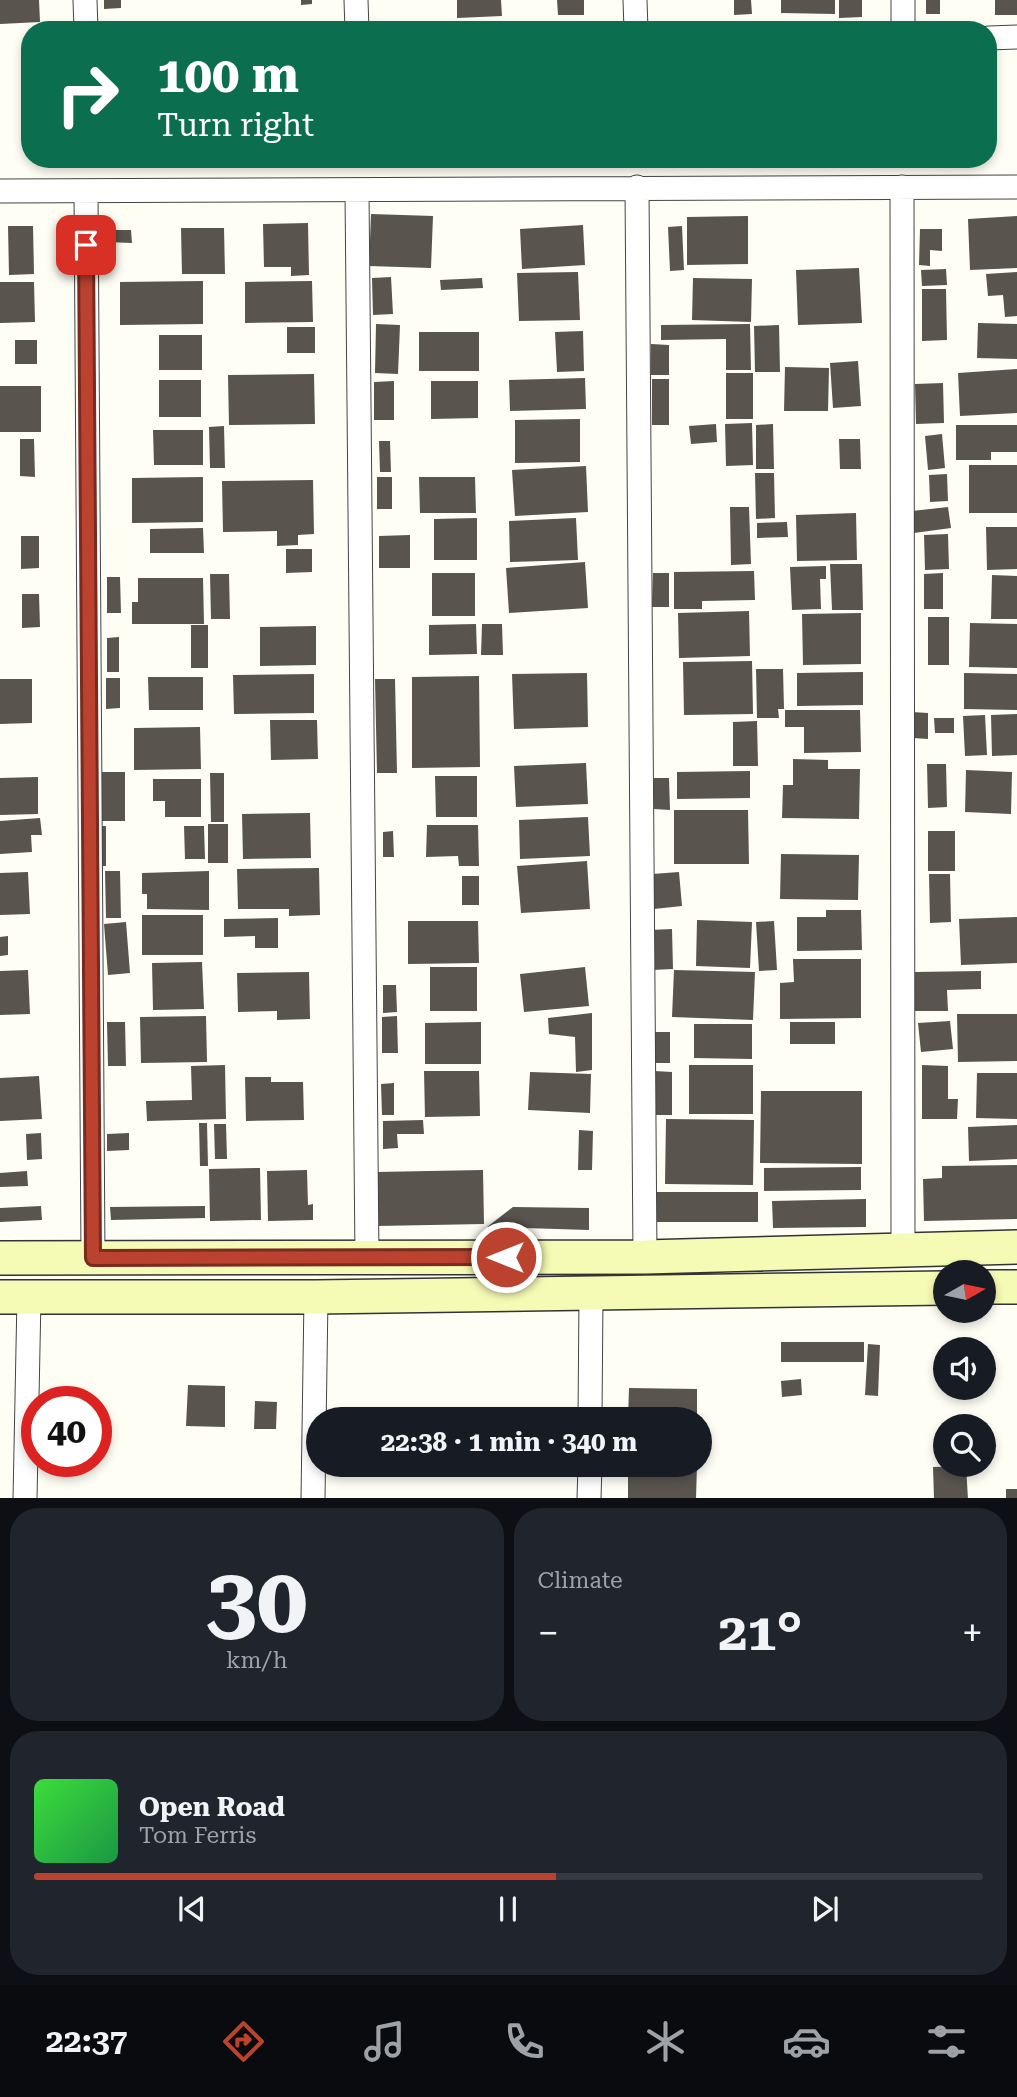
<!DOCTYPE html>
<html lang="en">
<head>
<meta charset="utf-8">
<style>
	body { margin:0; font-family:"Roboto Serif",serif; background:#20242c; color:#f1f3f6; height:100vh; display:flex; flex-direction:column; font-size:26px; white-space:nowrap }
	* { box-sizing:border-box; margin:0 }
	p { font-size:23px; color:#9ea1a6 }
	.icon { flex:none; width:38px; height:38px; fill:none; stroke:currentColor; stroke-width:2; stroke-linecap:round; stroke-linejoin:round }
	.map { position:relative; height:1498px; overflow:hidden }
	.drawer { display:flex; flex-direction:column; gap:10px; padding:10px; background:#0d0f14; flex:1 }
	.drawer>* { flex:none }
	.banner { position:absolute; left:21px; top:21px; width:976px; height:147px; border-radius:28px; box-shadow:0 4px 10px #0003; background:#0b6e4f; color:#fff; overflow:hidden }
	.needle { width:46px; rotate:81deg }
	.controls { position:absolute; left:933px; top:1260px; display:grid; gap:14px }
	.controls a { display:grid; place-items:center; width:63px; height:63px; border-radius:50%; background:#171b24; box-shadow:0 4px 10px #0003; font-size:35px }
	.speed { position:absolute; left:21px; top:1386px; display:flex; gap:14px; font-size:35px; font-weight:700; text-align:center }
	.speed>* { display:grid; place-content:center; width:91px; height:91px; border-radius:50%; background:#171b24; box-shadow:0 4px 10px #0003; line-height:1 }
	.speed .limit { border:10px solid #d22; background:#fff; color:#111 }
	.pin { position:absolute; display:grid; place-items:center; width:60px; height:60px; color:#fff; margin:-30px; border-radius:14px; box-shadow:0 4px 10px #0006 }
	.me { position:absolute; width:77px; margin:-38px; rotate:270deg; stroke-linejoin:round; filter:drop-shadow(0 0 5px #0008) }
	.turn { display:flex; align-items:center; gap:24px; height:147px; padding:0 21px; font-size:32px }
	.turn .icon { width:91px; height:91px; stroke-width:2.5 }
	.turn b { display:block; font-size:49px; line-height:60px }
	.big { font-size:52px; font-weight:700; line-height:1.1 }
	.drawer .card { flex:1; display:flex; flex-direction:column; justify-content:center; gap:10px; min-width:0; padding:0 24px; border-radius:28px; background:#20242c }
	.drawer .dial { align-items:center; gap:0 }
	.dial b { font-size:91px; line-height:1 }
	.song { display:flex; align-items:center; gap:21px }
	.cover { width:84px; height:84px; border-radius:10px; background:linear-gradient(135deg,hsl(120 70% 55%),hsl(140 70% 35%)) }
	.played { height:7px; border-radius:4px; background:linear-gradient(90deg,#ba422f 55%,#363941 55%) }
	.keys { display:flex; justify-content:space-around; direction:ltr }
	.heat { display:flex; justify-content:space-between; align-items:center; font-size:38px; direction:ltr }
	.drawer .tiles { flex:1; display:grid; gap:10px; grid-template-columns:1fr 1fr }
	.card:last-child { grid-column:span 2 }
	.trip { position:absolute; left:306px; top:1407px; width:406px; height:70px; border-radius:35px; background:#171b24; box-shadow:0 4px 10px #0003; font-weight:700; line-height:70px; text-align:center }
	.tab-bar { display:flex; height:112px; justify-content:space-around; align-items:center; background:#090b0e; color:#9ea1a6 }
	.tab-bar .icon { width:49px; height:49px }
	.tab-bar .on { color:#ba422f }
	.tab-bar b { font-size:32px; color:#f1f3f6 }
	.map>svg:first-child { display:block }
</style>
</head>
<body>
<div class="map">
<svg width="1017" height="1499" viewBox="0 0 1017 1499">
	<rect width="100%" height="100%" fill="#fefef5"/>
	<!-- building -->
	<path fill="#59544d" d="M0 0H39L40 22 0 24Z
		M104 0H121V8L104 9Z
		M301 0H312V4L301 5Z
		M457 0H501L502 16 457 18Z
		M557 0H584V15H558Z
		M734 0H751L752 14 734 15Z
		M781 0H835V14L781 13Z
		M839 0H862V17L839 18Z
		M926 0H940V14H926Z
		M995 0H1017V15H995Z
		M371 214 433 216 431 268 369 266Z
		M748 216V264L687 265V217Z
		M1017 216V268L970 270 968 219Z
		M308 223 309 275 291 276V267H264L263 224Z
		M583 225 585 265 522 269 520 229Z
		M8 226H33L34 274 9 275Z
		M682 226 684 270 670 271 668 227Z
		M181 228H224L225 274H182Z
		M920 229H942V251L930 250V266L919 265Z
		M105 230H131L132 243 106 242Z
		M859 268 862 323 798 325 796 270Z
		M946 269 947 285 922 286 921 270Z
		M578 272 580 320 519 321 517 273Z
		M1017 272V316L1005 317 1003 295 988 296 986 274Z
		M391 277 393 314 373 315 372 278Z
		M482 278 483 288 441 290 440 280Z
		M693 278 752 279 751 322 692 320Z
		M203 281V324L120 325V282Z
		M312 281 313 322 245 323V282Z
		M0 282H34L35 322 0 323Z
		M922 289H946L947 340 922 341Z
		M978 323 1017 324V359L977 358Z
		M376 324 400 325 398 374 375 373Z
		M750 324 751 370H726V339L661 340V325Z
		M779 325 780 372H755L754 326Z
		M287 327H315V353H287Z
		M583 331 584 371 557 372 555 332Z
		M419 332H479V371H419Z
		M159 335H202V370H159Z
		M15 340H37V364H15Z
		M651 344 669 345V375H651Z
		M858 361 861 406 833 408 830 363Z
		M785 367 829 368 828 411H784Z
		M1017 369V413L960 416 958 373Z
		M726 373H753V419H726Z
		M314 374 315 424 229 425 228 375Z
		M585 378 586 409 510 411 509 380Z
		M652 379H669V425H652Z
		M159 380H201V417H159Z
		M394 381V420H374V382Z
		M431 381H478V418L431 419Z
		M943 383 944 423 916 424 915 384Z
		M0 386H41V432H0Z
		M580 419V462L515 463V420Z
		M752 423 753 465 726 466 725 424Z
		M716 424 717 442 691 444 689 426Z
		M773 424 774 469H756V425Z
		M956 425H1017V452H991V460H956Z
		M224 426 225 468H210L209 427Z
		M153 430H203V465H154Z
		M942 434 945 468 928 470 925 436Z
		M20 439H34L35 477 20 476Z
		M839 439H860L861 469H840Z
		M379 441H390L391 472H380Z
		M969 465H1017V513H969Z
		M586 466 588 512 515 516 512 470Z
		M755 473H774L775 518 756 519Z
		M947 474 948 501 930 502 929 475Z
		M203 477V522L132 523V478Z
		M377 477H392V509H377Z
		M419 477H475L476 513H420Z
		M313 480 314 534 298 535V545L277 546V531L223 532 222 481Z
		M730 507H749L751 564 731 565Z
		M948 507 951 528 914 533 912 511Z
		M856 513 857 560 797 561 796 515Z
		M477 518V560H434V519Z
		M576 518 578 560 510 562 509 521Z
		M787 522 788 537 757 538V523Z
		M986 527H1017V569L987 570Z
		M203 528 204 553H150V529Z
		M948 534 949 569 925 570 924 535Z
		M410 535V568H379V536Z
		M21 536H39V568L21 569Z
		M286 549H312V572L286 573Z
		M585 562 588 608 509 613 506 568Z
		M830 564H862L863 610H832Z
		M826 566V579H820L821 609 792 610 790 567Z
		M754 571 755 600 702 601V609H674V572Z
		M432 573H475V616H432Z
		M653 573H669V607H652Z
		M943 573V609H924V574Z
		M210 574H229L230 619H211Z
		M992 575 1017 576V619H991Z
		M107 577H120L121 613H107Z
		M138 578H203L204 624H132V602H138Z
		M22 594H39L40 627 22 628Z
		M749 611 750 656 679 658 678 613Z
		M861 613V664L803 665 802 614Z
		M928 617H949V665H928Z
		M970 623 1017 624V668L969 667Z
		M476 624 477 654 429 655V625Z
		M482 624H502L503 655H481Z
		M191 625H208V668H191Z
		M316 626V665L260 666V627Z
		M119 637V672H107V638Z
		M752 661 753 714 684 715 683 662Z
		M756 669H783L784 709H778L779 718H757Z
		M863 672V705L797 706V673Z
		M587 673 588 727 514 729 512 674Z
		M964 673 1017 674V710L964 709Z
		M314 674V713L234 714 233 675Z
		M479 676 480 767 412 768V677Z
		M148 677H203V710H149Z
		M106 678H120V708L106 709Z
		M0 679H32V723L0 724Z
		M375 679H395L397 773H377Z
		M785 710H860L861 752 804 753V727H785Z
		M912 712 928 713V739L913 738Z
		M1017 714V755L992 756 991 715Z
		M985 715 987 755 965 756 963 716Z
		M934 718H954V733H935Z
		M270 720H317L318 759 271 760Z
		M757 721 758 766H733V722Z
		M200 727 201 769 134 770V728Z
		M793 759 828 760V769H860L859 819 782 818 783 785H793Z
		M586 763 588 804 516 807 514 766Z
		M927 764H946L947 807 928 808Z
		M966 770 1012 772 1011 814 965 812Z
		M750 771V798L677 799V772Z
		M94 772H125V821H94Z
		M210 773H224V822H211Z
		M435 776H477V817H436Z
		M38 777V814L0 815V778Z
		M654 778H669L670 810 654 809Z
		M153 779H201V817H165V801H153Z
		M674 810H748L749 864H674Z
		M310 813 311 858 243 859 242 814Z
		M588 817 590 856 520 859 519 820Z
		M40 818 42 835H31L32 852 0 854V821Z
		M208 824H228V863H208Z
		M427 825H478L479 866H459L458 856 426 857Z
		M95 826H106V866H96Z
		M184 826H204L205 859H185Z
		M393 831 394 857H383V832Z
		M928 831H955V871H928Z
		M781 854 859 855 858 900 780 899Z
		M587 861 590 909 521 913 517 866Z
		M319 868 320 915 289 916V909H238L237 869Z
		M105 871H120L121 918H106Z
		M209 871V910L147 909V894H142V873Z
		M28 872 30 914 0 915V873Z
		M679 872 682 906 654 909 652 874Z
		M929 874H950L951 922 930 923Z
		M462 876H479V905H462Z
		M826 910H861L862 950 797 951V917H826Z
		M142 915H203V955H142Z
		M1017 917V963L961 965 959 919Z
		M278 918V948H255V936L224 937V919Z
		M697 920 752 922 750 968 696 966Z
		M408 921H478L479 963 408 964Z
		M774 921 777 970 759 971 756 922Z
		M126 922 130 973 108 975 104 924Z
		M672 929 673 969 652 970 650 930Z
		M8 936V955L0 956V937Z
		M793 959H861V1018L780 1019V983L794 982Z
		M202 962 204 1009 153 1010 152 963Z
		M430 967H477V1011H430Z
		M585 967 589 1006 524 1012 520 974Z
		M28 970 30 1014 0 1015V971Z
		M674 970 755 972 753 1020 672 1017Z
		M981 971V989L947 990 948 1011H915V972Z
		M309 972 310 1019 277 1020V1011L238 1012 237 973Z
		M383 985H396L397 1012 383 1013Z
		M592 1013V1070L576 1072 575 1037 549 1034 548 1018Z
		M957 1014H1017V1061L958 1062Z
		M206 1016 207 1062 141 1063 140 1017Z
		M397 1016 398 1053H382V1017Z
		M950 1021 953 1049 921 1052 918 1023Z
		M107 1022H125L126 1066H108Z
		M481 1022V1064H425V1023Z
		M790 1022H835V1044H790Z
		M694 1024H752V1059L694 1058Z
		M653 1032H670V1063H653Z
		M225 1065 226 1119 147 1121 146 1101 192 1100 191 1066Z
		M689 1065H753V1114H689Z
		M922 1065 948 1066V1099H958L957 1119H922Z
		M424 1071H479L480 1116 425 1117Z
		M654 1071 672 1072V1115H654Z
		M530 1072 591 1074 590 1113 528 1110Z
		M977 1073H1017V1119L976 1118Z
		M39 1076 42 1119 0 1121V1078Z
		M245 1077H271V1082H303L304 1120 246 1121Z
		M394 1083V1115H382L381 1084Z
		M761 1091H862V1164L760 1163Z
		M666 1119 754 1120 753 1185 665 1184Z
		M423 1120 424 1134H397L398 1148 383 1149V1121Z
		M199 1123H207L208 1166H200Z
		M214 1124H226L227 1159H215Z
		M1017 1125V1159L969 1161 968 1127Z
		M579 1130 593 1131 592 1170H578Z
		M41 1133 42 1159 27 1160 26 1134Z
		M129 1133V1150L107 1151V1134Z
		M1017 1165V1219L924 1221 923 1179 942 1178V1166Z
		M861 1167V1190L764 1191V1168Z
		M260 1168 261 1220 210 1221 209 1169Z
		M307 1170 308 1205 313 1204V1220L268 1221 267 1171Z
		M483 1170 484 1224 377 1226 376 1172Z
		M27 1171 28 1186 0 1187V1173Z
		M651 1192H758V1222H651Z
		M866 1199V1227L773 1228 772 1201Z
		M41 1206 42 1220 0 1222V1208Z
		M205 1206V1218L111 1220 110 1207Z
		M513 1207 589 1208V1230L487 1227Z
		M781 1342H864V1362H781Z
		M868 1344 880 1345 878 1396 865 1395Z
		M801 1379 802 1395 782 1397 781 1381Z
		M188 1385 225 1386V1427L186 1426Z
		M629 1388 697 1389V1419H628Z
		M255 1401 277 1402 276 1429H254Z
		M628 1465H697L696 1499H628Z
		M966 1466 968 1499H934L933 1467Z
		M1006 1489H1017V1499H1006Z"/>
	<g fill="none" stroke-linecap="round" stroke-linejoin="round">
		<!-- street casing -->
		<g stroke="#444" stroke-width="25">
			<path id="street" d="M85 0 86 30
				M356 0 357 30
				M635 0 636 30
				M903 0V30
				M989 38 1017 37
				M637 187 645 1257
				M902 187 903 1250
				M0 191 1017 187
				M86 191 93 1257
				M357 191 367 1258
				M590 1419 591 1295
				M25 1499 29 1297
				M313 1499 316 1297
				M589 1499 590 1465"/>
		</g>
		<!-- secondary casing -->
		<g stroke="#333" stroke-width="36">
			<path id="secondary" d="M0 1258 645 1257 1017 1247
				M984 1287H1017
				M0 1297H316L945 1288"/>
		</g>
		<!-- street -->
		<use href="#street" stroke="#fff" stroke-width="23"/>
		<!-- secondary -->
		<use href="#secondary" stroke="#f5fab4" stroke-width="33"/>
	</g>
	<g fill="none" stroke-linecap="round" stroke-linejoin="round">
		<!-- route casing -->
		<g stroke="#792b1f" stroke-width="18">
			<path id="route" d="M86 245 93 1258 506 1257"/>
		</g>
		<!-- route -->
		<use href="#route" stroke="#ba422f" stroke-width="12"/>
	</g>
</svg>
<div class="controls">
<a><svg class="needle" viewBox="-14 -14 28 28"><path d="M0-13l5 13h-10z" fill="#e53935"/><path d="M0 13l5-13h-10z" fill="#9ea1a6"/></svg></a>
<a><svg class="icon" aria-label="sound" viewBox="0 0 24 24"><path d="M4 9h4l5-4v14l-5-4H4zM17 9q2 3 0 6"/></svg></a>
<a><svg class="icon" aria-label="search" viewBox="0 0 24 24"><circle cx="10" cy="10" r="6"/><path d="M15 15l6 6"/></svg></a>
</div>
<div class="speed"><div class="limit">40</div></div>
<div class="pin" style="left:86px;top:245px;background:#d93025"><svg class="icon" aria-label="arrive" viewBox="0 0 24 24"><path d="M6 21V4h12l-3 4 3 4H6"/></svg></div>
<svg class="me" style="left:506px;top:1257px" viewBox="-20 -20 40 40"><circle r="17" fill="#ba422f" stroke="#fff" stroke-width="3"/><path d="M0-11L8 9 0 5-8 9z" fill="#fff"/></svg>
<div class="trip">22:38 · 1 min · 340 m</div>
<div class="banner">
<div class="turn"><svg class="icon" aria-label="right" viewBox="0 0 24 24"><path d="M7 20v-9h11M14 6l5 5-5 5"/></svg><div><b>100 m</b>Turn right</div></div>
</div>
</div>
<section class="drawer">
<div class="tiles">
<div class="card dial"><b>30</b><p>km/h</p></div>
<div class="card"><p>Climate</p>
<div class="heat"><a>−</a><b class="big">21°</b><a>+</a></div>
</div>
<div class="card">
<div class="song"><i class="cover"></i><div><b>Open Road</b><p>Tom Ferris</p></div></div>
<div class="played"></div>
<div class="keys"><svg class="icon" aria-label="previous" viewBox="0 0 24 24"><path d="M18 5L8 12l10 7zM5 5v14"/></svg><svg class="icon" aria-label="pause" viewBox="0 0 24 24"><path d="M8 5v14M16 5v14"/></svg><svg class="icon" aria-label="next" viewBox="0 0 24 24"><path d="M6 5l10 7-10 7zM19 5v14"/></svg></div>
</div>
</div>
</section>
<nav class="tab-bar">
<b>22:37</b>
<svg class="icon on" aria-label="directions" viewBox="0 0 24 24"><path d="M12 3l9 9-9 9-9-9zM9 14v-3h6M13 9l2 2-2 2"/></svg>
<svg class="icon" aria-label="music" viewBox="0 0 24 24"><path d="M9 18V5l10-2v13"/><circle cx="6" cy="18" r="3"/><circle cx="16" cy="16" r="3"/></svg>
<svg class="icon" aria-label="phone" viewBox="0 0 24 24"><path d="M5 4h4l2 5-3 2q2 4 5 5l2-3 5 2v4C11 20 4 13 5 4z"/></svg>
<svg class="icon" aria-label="climate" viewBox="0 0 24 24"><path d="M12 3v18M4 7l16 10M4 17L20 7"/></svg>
<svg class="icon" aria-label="car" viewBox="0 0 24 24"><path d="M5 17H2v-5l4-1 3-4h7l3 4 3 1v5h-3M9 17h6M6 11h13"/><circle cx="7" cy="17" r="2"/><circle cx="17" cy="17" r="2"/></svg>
<svg class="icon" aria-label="filters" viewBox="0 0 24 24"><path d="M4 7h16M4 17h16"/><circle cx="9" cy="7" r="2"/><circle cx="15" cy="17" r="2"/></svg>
</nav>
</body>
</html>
